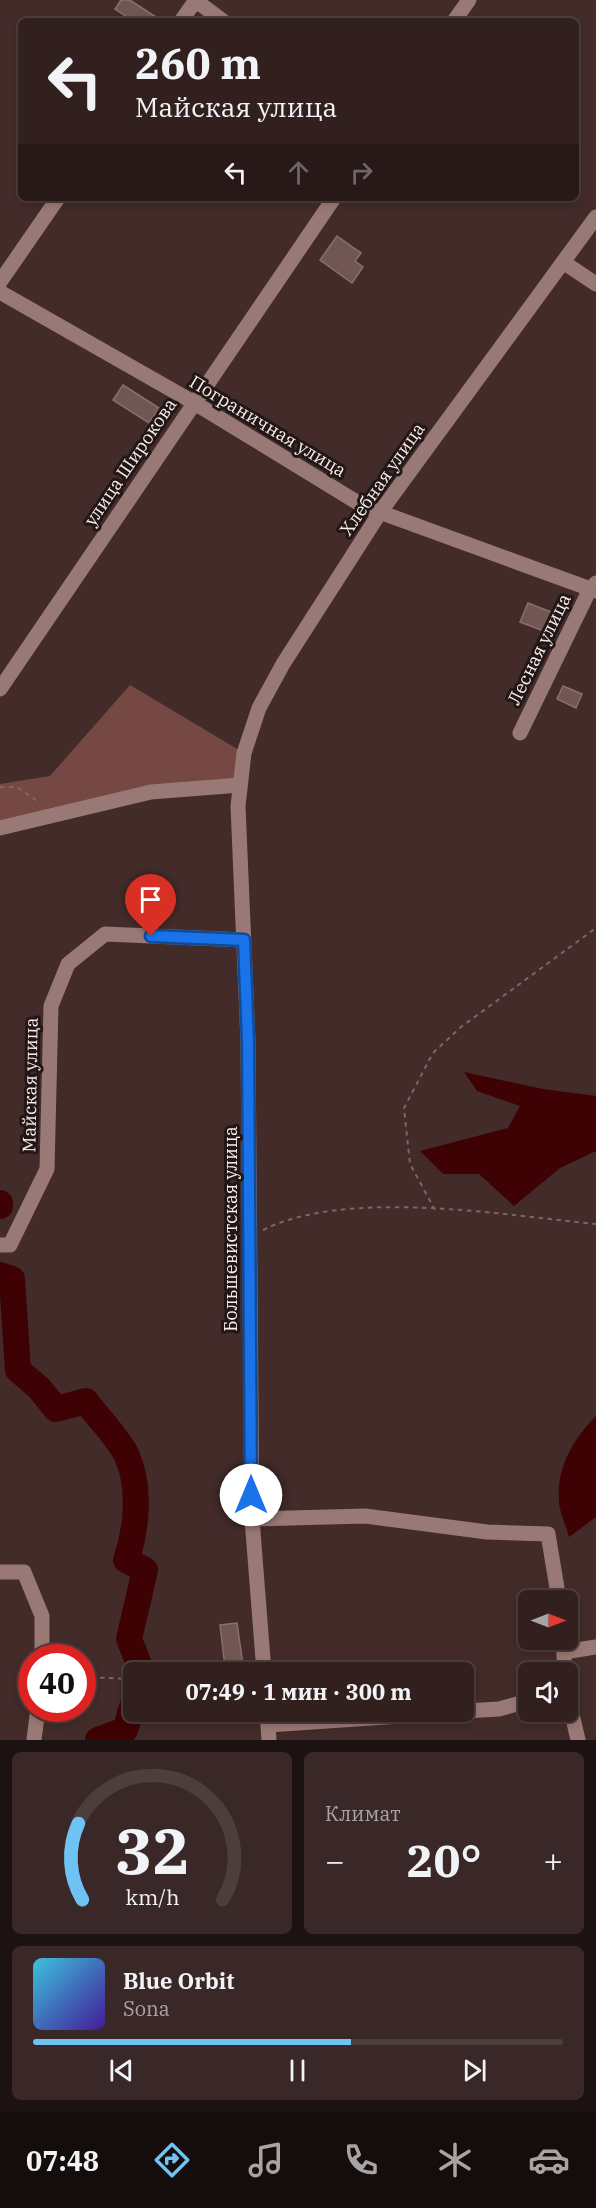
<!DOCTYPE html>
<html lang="ru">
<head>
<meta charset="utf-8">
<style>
	body { margin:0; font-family:"IBM Plex Serif",serif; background:#3a2828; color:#f1f3f6; height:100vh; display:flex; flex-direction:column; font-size:22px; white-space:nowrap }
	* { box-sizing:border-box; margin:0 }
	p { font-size:20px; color:#a8a3a4 }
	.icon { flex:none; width:33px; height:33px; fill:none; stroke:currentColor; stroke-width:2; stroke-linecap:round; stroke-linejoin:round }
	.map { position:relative; height:1740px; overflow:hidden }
	.details { display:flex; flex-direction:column; gap:12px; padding:12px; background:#1c1211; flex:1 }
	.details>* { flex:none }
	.guide { position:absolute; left:18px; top:18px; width:561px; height:183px; border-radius:9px; box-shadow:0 3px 9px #0003,0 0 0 2px #4d3e3d; background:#32201f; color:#f1f3f6; overflow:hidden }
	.needle { width:39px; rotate:90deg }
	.buttons { position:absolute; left:518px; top:1590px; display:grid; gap:12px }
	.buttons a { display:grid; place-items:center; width:60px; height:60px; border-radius:9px; background:#32201f; box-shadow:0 3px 9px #0003,0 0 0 2px #4d3e3d; font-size:30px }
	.speed { position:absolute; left:18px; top:1644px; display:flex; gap:12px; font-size:30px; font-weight:700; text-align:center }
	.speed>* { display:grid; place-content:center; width:78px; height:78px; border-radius:50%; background:#32201f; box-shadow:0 3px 9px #0003,0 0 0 2px #4d3e3d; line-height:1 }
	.speed .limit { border:9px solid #d22; background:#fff; color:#111 }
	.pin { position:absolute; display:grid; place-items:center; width:51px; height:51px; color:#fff; margin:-62px -26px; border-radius:50% 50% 50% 0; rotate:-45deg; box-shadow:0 0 6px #0007 }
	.pin .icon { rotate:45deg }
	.me { position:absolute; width:66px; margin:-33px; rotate:0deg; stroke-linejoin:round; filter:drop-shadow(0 0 4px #0008) }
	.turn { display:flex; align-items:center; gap:21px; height:126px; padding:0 18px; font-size:27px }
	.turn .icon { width:78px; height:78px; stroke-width:2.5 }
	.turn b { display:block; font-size:42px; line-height:51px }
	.lanes { display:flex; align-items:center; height:57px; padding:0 18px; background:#0003; justify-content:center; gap:30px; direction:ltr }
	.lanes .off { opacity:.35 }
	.big { font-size:45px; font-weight:700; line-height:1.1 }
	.details .widget { flex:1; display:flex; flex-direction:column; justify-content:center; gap:9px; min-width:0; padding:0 21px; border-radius:9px; background:#3a2828 }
	.details .dial { align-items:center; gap:0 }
	.dial svg { height:156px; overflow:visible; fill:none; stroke:#4d3e3d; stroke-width:7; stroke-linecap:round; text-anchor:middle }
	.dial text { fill:#f1f3f6; stroke:none }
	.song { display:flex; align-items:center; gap:18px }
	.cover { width:72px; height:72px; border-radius:9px; background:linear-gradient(135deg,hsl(190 70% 55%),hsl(260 70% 35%)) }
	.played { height:6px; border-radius:3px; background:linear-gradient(90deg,#6fc2f4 60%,#4d3e3d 60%) }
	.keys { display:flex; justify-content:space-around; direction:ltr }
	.heat { display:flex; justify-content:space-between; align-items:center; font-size:33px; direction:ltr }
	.details .tiles { flex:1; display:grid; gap:12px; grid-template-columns:1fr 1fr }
	.widget:last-child { grid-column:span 2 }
	.trip { position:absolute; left:123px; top:1662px; width:351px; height:60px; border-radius:9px; background:#32201f; box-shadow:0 3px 9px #0003,0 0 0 2px #4d3e3d; font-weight:700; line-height:60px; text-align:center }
	.tab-bar { display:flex; height:96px; justify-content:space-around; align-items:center; background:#140d0c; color:#a8a3a4 }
	.tab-bar .icon { width:42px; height:42px }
	.tab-bar .active { color:#6fc2f4 }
	.tab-bar b { font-size:27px; color:#f1f3f6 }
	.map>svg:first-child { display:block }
</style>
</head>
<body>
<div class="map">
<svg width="596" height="1740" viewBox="0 0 596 1740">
	<rect width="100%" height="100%" fill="#422b29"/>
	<!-- green -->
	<path fill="#754843" d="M130 685 244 753 240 785 151 792 0 828V784L50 776Z"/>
	<!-- water -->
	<path fill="#3e0204" d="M464 1072 543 1089 596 1096V1151L560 1168 514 1206 479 1174H443L420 1151 508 1128 520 1106 477 1091Z
		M596 1416V1517L569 1537C566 1525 559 1512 559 1500 556 1468 574 1438 596 1416Z"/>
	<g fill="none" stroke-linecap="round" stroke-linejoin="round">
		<!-- river -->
		<path stroke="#3e0204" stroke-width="26" d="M0 1203V1206
			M0 1275 12 1279 18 1370 39 1388 56 1409 86 1401C98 1418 116 1435 126 1454 141 1485 137 1529 126 1560L145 1570 129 1639 142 1672
			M98 1740 125 1730 134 1701"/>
	</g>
	<!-- building -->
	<path fill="#715754" stroke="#8a6f6c" stroke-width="1.5" d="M121 0H130L162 21H133L115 9Z
		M337 236 361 253 355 261 363 267 352 283 320 260Z
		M123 385 159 408 149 423 113 400Z
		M528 603 556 614 549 633 520 622Z
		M563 686 582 694 576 708 557 699Z
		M237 1623 243 1665 225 1667 220 1625Z"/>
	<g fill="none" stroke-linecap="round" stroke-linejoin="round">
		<!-- path -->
		<path stroke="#7b6664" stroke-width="2" stroke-dasharray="4.5 4.5" stroke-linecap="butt" d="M0 787H17L40 803
			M435 1210 410 1164 404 1108 433 1053 461 1027 596 928
			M263 1230C347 1188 503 1215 596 1224
			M82 1677 134 1679"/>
		<!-- minor -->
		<path stroke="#997975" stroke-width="15" d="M195 0 223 21
			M181 21 196 0
			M454 21 469 0
			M563 262 596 284
			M0 282 58 198
			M0 292 193 402 363 506 596 591
			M0 689 334 198
			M520 733 590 589 596 583
			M0 828 151 792 240 785
			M0 1245H10L47 1169 51 1006 68 964 105 934 244 940
			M252 1519 365 1516 487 1532 548 1534 559 1600
			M0 1572H24L42 1616V1658
			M563 1640 565 1672
			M564 1652 596 1647
			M264 1672 252 1519 248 1041 238 806 244 753 259 708 283 664 381 511 596 217
			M567 1692 578 1740
			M464 1711 499 1709 528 1701
			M267 1712 269 1740
			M268 1725 460 1712
			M34 1740 38 1708"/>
	</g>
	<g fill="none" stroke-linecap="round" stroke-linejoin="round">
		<!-- route casing -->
		<g stroke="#114b97" stroke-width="15">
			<path id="route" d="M151 936 244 940 248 1041 251 1495"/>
		</g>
		<!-- route -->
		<use href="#route" stroke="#1a73e8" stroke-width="10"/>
	</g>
	<g text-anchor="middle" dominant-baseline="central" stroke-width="6" stroke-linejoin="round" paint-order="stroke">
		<!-- street labels -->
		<g font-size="18" fill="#fcecea" stroke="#211716">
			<text transform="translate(268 426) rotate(31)">Пограничная улица</text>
			<text transform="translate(130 462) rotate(-56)">улица Широкова</text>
			<text transform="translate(382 479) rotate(-55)">Хлебная улица</text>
			<text transform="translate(539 649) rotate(-64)">Лесная улица</text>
			<text transform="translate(30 1085) rotate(-89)">Майская улица</text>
			<text transform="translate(230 1229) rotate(-90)">Большевистская улица</text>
		</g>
	</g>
</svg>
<div class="buttons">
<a><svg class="needle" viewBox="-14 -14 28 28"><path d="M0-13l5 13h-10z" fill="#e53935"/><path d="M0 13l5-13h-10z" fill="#a8a3a4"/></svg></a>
<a><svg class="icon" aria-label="sound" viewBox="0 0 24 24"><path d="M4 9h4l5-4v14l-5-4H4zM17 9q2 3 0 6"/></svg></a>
</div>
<div class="speed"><div class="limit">40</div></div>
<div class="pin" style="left:151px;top:936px;background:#d93025"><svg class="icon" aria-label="arrive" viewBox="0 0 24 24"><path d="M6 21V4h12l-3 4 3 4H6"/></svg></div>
<svg class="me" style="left:251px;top:1495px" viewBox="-20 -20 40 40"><circle r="19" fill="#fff"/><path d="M0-13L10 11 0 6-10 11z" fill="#1a73e8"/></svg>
<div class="trip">07:49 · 1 мин · 300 m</div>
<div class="guide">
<div class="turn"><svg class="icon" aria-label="left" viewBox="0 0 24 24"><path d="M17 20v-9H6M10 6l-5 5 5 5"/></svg><div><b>260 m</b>Майская улица</div></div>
<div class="lanes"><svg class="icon" aria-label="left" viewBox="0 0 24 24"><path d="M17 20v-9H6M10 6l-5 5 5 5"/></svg><svg class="icon off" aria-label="ahead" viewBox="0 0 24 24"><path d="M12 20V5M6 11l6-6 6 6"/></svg><svg class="icon off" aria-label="right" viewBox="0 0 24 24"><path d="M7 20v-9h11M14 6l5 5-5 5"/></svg></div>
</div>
</div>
<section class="details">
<div class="tiles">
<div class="widget dial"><svg viewBox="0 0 100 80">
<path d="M14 69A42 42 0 1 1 86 69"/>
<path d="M14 69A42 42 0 0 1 12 30" stroke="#6fc2f4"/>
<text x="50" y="56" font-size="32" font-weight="700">32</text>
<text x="50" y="72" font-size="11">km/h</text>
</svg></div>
<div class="widget"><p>Климат</p>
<div class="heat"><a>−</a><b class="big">20°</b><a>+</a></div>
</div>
<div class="widget">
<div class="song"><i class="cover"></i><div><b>Blue Orbit</b><p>Sona</p></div></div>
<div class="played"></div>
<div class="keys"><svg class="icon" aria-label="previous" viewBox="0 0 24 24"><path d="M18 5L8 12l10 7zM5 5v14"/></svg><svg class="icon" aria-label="pause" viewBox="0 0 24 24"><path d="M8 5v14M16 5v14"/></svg><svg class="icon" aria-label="next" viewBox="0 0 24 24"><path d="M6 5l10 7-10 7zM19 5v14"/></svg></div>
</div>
</div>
</section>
<nav class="tab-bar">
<b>07:48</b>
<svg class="icon active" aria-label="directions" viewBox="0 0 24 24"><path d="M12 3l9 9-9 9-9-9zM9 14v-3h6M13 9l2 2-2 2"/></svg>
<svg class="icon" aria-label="music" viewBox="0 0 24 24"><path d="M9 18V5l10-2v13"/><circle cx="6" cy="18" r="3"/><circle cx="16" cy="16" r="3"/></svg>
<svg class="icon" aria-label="phone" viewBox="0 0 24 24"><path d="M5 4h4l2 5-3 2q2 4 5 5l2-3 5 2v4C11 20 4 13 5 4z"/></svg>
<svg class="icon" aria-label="climate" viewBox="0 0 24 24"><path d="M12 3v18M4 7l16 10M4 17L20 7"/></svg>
<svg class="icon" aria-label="car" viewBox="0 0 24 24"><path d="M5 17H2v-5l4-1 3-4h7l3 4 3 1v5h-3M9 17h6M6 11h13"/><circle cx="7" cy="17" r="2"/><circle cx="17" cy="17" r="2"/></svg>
</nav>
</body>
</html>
